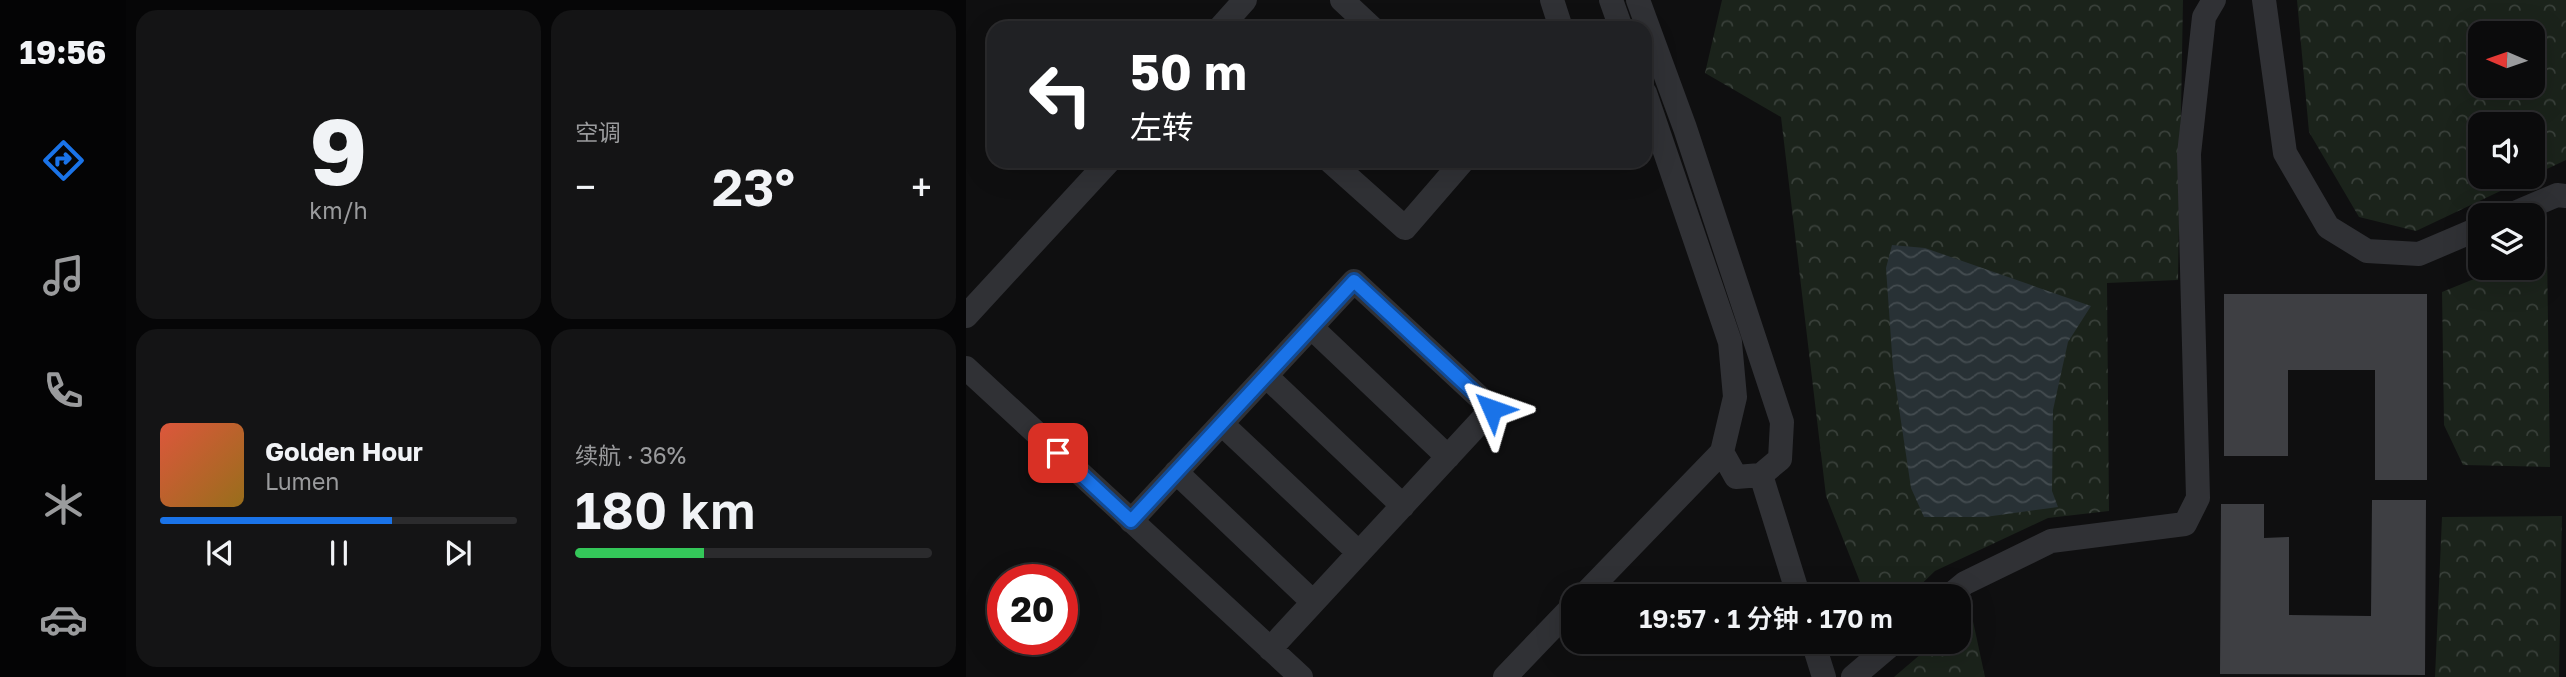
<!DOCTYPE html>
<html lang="zh">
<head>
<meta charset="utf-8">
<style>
	body { margin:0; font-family:"Golos Text","Noto Sans SC",sans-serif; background:#141415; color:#f1f3f6; height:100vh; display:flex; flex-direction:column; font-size:26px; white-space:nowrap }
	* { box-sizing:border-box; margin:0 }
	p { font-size:23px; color:#9a9b9d }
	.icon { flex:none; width:38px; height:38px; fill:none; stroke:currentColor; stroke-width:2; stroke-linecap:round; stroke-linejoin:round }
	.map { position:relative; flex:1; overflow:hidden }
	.panel { display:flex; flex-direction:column; gap:10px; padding:10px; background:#060607; width:840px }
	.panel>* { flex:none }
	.top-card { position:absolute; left:21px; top:21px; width:665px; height:147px; border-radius:21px; box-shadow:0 7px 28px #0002,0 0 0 2px #2b2b2d; background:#202124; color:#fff; overflow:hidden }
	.needle { width:46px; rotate:272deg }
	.controls { position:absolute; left:1502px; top:21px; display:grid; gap:14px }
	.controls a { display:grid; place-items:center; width:77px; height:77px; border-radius:14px; background:#0b0b0c; box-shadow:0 7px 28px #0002,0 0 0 2px #2b2b2d; font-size:35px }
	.speed { position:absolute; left:21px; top:564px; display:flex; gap:14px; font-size:35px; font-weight:700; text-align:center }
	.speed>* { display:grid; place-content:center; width:91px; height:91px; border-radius:50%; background:#0b0b0c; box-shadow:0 7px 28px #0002,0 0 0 2px #2b2b2d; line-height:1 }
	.speed .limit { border:10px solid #d22; background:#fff; color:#111 }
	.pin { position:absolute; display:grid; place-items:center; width:60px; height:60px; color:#fff; margin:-30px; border-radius:14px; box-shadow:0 4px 10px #0006 }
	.me { position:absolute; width:77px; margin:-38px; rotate:313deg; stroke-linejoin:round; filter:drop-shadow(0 0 5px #0008) }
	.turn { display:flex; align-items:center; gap:24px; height:147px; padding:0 28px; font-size:32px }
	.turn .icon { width:91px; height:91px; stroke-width:2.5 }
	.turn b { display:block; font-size:49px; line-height:60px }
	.big { font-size:52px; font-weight:600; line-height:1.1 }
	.panel .widget { flex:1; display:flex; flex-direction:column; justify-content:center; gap:10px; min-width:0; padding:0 24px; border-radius:21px; background:#141415 }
	.panel .dial { align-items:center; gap:0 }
	.dial b { font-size:91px; line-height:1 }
	.song { display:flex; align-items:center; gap:21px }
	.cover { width:84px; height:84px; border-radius:10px; background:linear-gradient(135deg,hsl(10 70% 55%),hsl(40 70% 35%)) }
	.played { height:7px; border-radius:4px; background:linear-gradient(90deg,#1a73e8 65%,#2b2b2d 65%) }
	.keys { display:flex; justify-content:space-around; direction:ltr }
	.heat { display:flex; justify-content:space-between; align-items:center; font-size:38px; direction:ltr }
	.charge { height:10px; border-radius:5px; background:linear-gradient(90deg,#34c759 36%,#2b2b2d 0) }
	.panel .tiles { flex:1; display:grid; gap:10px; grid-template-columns:repeat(2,1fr) }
	.trip { position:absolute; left:595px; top:584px; width:410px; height:70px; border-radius:21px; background:#0b0b0c; box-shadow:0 7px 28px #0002,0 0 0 2px #2b2b2d; font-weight:600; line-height:70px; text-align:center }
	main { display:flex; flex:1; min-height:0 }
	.tabs { display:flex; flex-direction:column; width:126px; justify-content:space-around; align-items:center; background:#040405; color:#9a9b9d }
	.tabs .icon { width:49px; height:49px }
	.tabs .on { color:#1a73e8 }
	.tabs b { font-size:32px; color:#f1f3f6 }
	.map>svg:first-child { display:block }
</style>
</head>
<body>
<main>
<nav class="tabs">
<b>19:56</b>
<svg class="icon on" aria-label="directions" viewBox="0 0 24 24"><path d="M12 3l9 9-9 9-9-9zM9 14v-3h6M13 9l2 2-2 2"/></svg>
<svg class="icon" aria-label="music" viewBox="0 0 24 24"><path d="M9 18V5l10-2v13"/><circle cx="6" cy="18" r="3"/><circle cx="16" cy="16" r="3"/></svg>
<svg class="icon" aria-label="phone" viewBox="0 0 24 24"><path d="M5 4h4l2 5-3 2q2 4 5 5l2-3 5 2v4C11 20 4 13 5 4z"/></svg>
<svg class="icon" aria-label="climate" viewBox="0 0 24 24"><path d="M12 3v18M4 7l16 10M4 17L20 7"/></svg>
<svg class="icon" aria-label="car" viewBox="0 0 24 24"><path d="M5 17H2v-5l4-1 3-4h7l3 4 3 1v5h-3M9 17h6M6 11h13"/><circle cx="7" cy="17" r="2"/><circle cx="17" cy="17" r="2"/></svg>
</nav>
<section class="panel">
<div class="tiles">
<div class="widget dial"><b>9</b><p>km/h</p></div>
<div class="widget"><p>空调</p>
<div class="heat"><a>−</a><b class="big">23°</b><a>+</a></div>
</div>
<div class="widget">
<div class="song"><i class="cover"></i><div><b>Golden Hour</b><p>Lumen</p></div></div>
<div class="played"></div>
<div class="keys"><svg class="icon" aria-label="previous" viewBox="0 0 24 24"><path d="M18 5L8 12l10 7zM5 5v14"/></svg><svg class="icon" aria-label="pause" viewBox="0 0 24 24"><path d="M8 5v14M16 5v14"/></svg><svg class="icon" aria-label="next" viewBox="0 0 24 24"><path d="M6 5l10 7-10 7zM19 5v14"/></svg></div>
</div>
<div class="widget"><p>续航 · 36%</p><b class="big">180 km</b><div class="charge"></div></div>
</div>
</section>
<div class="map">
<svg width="1600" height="677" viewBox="0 0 1600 677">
	<defs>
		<pattern id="forest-crowns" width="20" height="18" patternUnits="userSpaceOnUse" patternTransform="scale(1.75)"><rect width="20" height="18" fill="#1b231b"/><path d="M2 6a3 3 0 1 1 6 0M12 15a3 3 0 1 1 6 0" fill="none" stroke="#39403a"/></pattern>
		<pattern id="water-waves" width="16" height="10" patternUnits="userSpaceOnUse" patternTransform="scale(1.75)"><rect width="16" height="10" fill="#283135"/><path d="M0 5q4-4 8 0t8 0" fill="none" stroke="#444c50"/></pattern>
	</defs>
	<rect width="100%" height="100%" fill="#0f0f10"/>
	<!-- forest -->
	<path fill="url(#forest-crowns)" fill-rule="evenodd" d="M756 0H1217L1212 280 1141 283 1143 511 1082 518 969 571 942 597H900L860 496 815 117 739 73Z
		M1331 0H1600V160L1566 176V124H1514V177H1564L1450 231 1393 217 1343 132ZM1514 33H1566V86H1514Z
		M1581 249 1584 467 1497 465 1478 425 1476 292 1535 268H1566V255Z
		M1596 516 1593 677H1469L1476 517Z
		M1005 612 1019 677H928L969 642H992V623Z"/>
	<!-- water -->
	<path fill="url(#water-waves)" d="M926 245 959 248 1125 306 1102 342 1087 410 1086 491 1092 507 1019 517H958L945 488 927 368 920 268Z"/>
	<!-- building -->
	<path fill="#3e3f43" d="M1258 294H1461V480H1409V370H1322V456H1258Z
		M1406 500H1460L1459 675 1254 674 1255 504H1298V538L1323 537V615L1405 616Z"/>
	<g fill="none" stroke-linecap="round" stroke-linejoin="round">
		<!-- minor -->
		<path stroke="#303135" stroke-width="24" d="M376 0 406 28
			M586 0 595 28
			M645 0 655 28
			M672 0 719 128 816 422 814 459 795 475 770 477 756 452 769 397 764 342 679 93
			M1298 0 1319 153 1362 227 1401 251 1453 254 1514 228
			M254 28 279 0
			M364 161 439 228 497 161
			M1544 215 1591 195 1600 196
			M0 316 143 161
			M345 327 482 457
			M0 368 335 677
			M300 376 437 506
			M256 424 393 553
			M210 472 347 602
			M795 475 833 597
			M165 521 388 281 526 409 304 649
			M616 597 756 452
			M982 597 999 583 1085 541 1219 524 1232 498 1223 154 1238 17 1248 0
			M847 642 858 677
			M539 677 607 606
			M887 677 928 642"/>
	</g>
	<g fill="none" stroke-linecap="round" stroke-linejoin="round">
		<!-- route casing -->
		<g stroke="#114b97" stroke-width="18">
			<path id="route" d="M92 453 165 521 388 281 526 409"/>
		</g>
		<!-- route -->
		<use href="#route" stroke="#1a73e8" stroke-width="12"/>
	</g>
</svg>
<div class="controls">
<a><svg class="needle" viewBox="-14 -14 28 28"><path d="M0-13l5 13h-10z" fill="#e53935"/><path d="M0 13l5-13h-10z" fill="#9a9b9d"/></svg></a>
<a><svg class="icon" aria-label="sound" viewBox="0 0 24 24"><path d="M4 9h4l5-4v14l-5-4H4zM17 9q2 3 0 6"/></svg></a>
<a><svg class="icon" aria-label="layers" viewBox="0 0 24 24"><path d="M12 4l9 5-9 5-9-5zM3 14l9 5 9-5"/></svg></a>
</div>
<div class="speed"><div class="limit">20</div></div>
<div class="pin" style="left:92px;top:453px;background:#d93025"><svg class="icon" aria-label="arrive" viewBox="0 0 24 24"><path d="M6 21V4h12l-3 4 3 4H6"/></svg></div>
<svg class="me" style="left:526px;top:409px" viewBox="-20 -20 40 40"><path d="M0-17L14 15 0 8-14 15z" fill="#1a73e8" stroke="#fff" stroke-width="4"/></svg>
<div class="trip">19:57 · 1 分钟 · 170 m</div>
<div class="top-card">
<div class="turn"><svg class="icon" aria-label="left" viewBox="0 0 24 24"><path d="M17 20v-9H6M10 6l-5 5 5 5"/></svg><div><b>50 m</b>左转</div></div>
</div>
</div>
</main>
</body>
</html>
